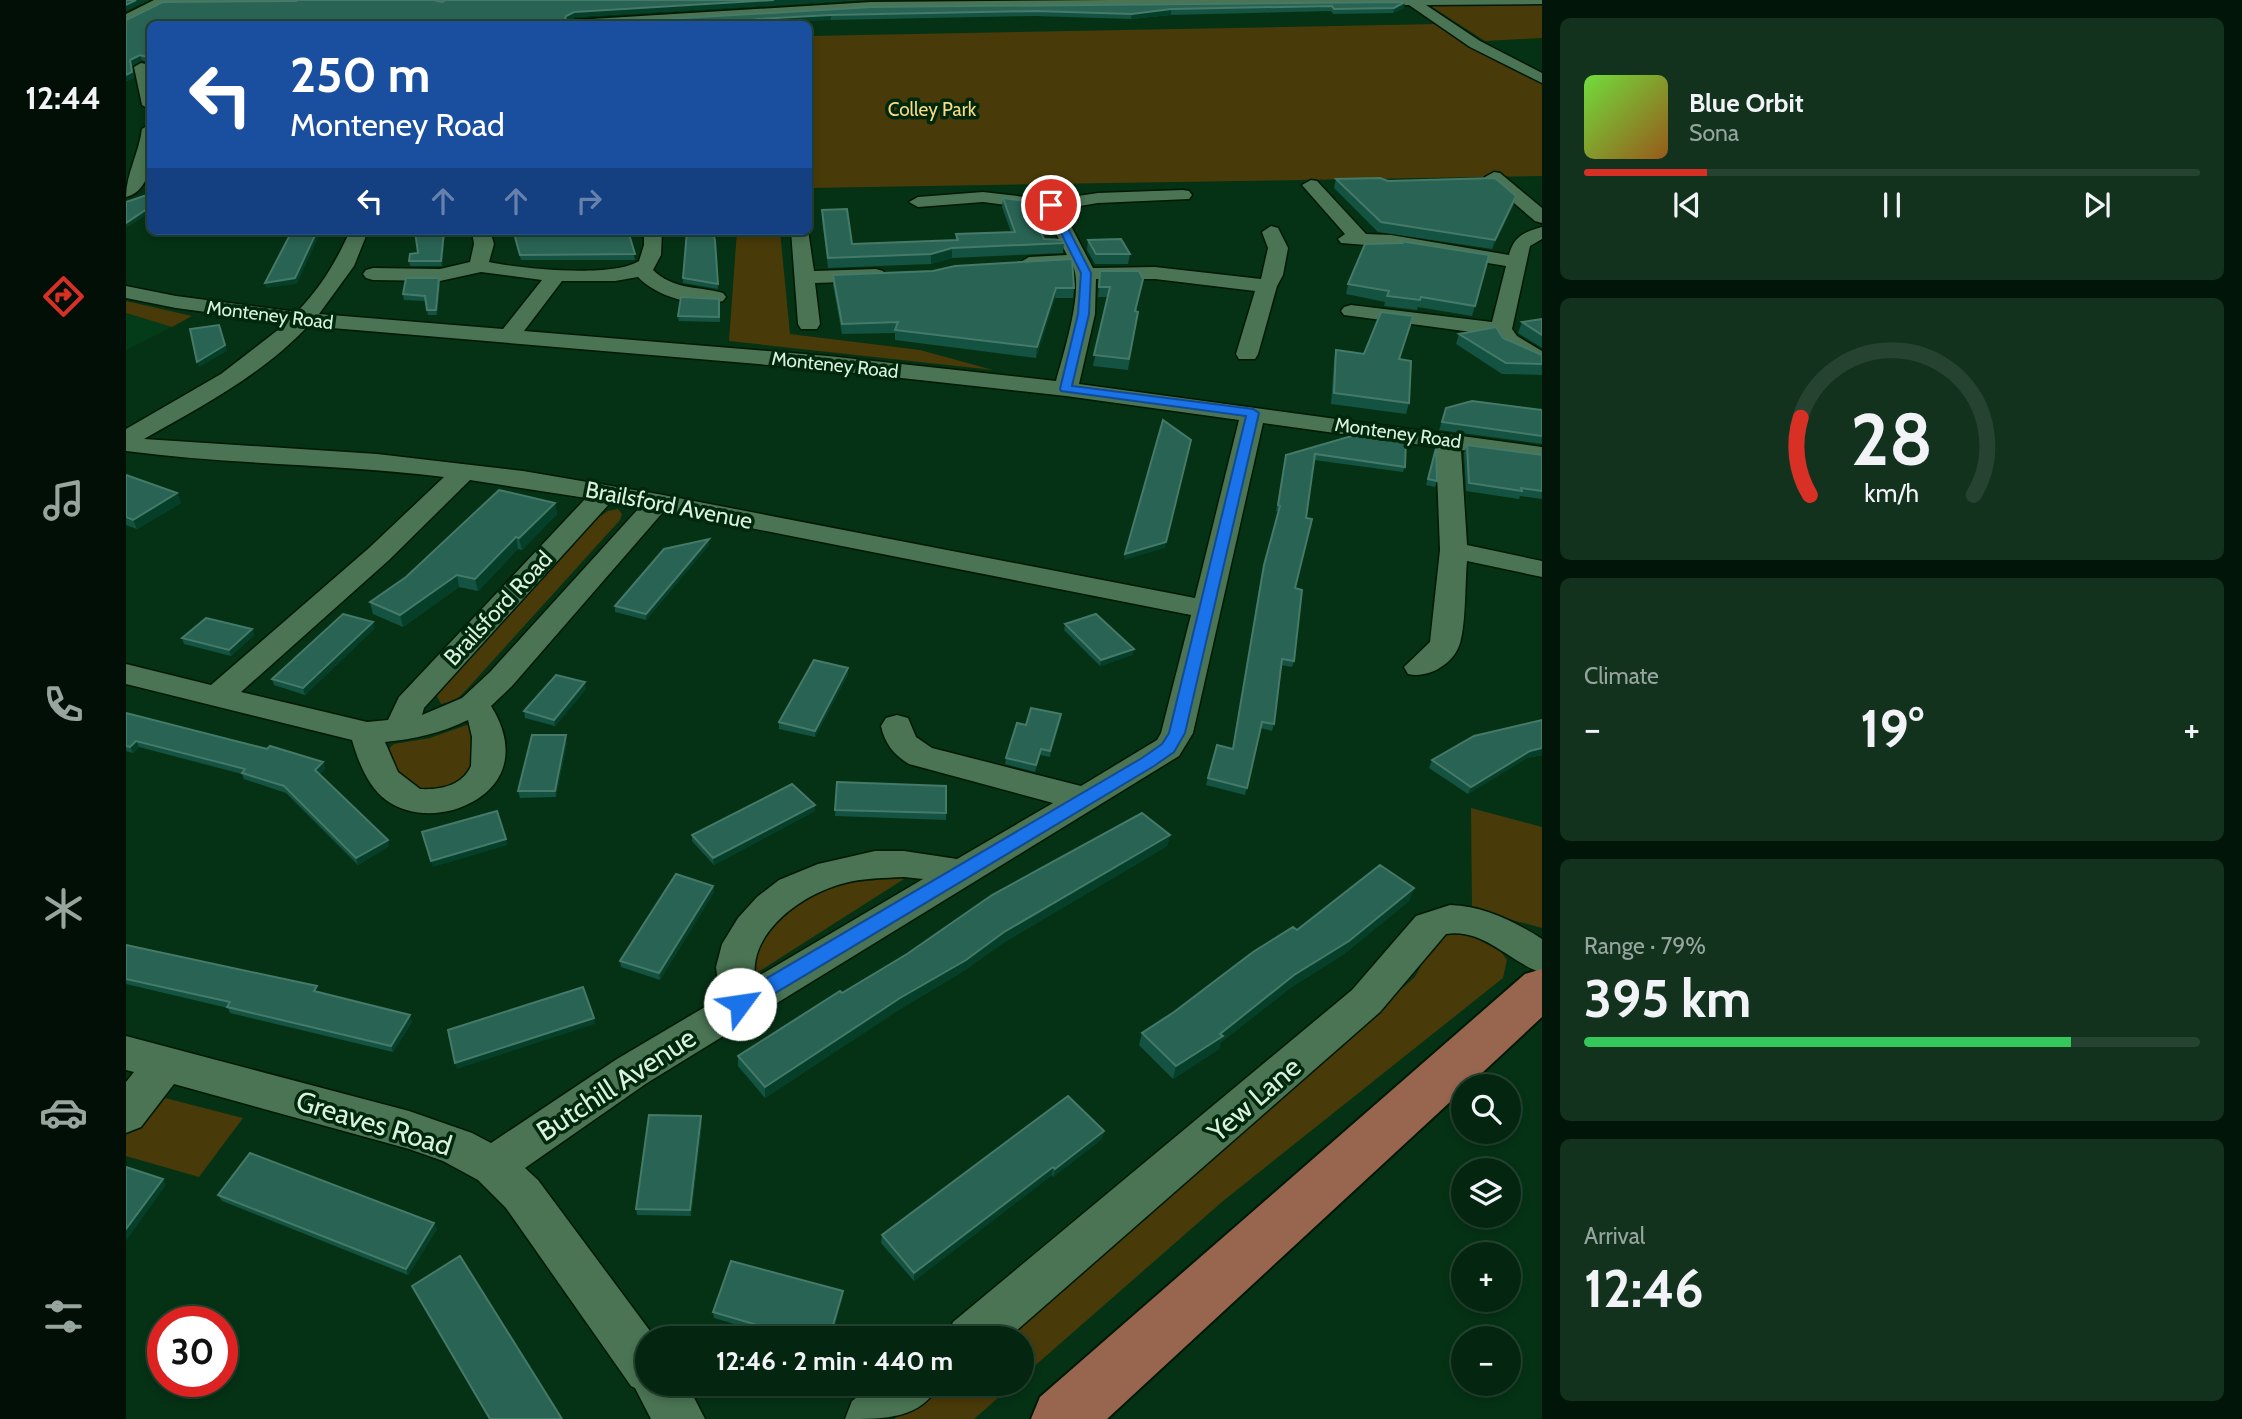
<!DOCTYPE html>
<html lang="en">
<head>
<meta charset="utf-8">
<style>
	body { margin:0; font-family:Cabin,sans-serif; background:#12321e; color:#f1f3f6; height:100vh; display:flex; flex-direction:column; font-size:26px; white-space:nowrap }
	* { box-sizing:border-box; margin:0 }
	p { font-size:23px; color:#97a59f }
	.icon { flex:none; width:38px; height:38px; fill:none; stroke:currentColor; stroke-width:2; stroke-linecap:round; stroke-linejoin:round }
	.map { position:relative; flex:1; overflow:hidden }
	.sheet { display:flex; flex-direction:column; gap:18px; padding:18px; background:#021509; width:700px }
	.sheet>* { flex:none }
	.hud { position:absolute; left:21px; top:21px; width:665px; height:214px; border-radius:10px; box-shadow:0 4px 10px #0003,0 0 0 2px #254330; background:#1a4fa0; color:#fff; overflow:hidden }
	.fabs { position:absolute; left:1325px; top:1074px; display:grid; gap:14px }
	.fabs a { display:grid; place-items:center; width:70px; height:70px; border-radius:50%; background:#042610; box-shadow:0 4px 10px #0003,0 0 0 2px #254330; font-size:35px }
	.speed { position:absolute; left:21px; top:1306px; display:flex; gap:14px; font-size:35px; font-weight:700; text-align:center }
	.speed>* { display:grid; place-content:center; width:91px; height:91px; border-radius:50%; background:#042610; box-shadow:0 4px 10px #0003,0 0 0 2px #254330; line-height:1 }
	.speed .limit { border:10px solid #d22; background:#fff; color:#111 }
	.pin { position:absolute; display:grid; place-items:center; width:60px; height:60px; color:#fff; margin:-30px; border:4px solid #fff; border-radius:50%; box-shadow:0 2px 7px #0007 }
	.me { position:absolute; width:77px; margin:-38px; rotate:59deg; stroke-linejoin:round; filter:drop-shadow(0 0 5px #0008) }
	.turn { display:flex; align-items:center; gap:24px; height:147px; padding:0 28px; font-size:32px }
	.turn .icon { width:91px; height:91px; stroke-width:2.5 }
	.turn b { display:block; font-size:49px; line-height:60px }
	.lanes { display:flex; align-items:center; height:66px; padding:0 28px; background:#0003; justify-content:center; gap:35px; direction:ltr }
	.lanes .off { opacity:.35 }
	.big { font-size:52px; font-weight:800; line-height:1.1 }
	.sheet .tile { flex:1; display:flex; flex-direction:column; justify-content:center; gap:10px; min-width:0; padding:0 24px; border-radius:10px; background:#12321e }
	.sheet .dial { align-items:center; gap:0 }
	.dial svg { height:182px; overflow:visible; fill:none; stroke:#254330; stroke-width:7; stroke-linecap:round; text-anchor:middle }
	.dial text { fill:#f1f3f6; stroke:none }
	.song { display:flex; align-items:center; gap:21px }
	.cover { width:84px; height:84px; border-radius:10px; background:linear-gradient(135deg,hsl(100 70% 55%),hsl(30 70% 35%)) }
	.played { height:7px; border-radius:4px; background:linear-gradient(90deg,#d93025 20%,#254330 20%) }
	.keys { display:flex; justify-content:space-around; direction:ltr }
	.heat { display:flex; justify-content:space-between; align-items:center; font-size:38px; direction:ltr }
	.charge { height:10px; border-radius:5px; background:linear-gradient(90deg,#34c759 79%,#254330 0) }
	.trip { position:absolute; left:509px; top:1326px; width:399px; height:70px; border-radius:35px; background:#042610; box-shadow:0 4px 10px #0003,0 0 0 2px #254330; font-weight:800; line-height:70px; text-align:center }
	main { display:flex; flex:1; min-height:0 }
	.dock { display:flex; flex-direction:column; width:126px; justify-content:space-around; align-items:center; background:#020f06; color:#97a59f }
	.dock .icon { width:49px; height:49px }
	.dock .on { color:#d93025 }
	.dock b { font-size:32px; color:#f1f3f6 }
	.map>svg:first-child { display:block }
</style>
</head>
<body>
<main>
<nav class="dock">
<b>12:44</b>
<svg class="icon on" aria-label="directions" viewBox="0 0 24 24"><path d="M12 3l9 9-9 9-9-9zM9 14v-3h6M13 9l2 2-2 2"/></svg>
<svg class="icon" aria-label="music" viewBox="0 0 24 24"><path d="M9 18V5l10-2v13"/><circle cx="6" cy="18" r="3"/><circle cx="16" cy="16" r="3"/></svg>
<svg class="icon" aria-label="phone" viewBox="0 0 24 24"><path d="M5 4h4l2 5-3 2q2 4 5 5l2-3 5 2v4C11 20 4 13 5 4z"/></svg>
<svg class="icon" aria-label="climate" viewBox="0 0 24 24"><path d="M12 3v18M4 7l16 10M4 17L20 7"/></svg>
<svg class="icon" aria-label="car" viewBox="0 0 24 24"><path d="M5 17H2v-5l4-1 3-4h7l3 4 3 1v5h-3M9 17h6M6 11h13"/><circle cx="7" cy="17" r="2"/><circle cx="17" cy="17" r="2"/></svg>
<svg class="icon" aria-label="filters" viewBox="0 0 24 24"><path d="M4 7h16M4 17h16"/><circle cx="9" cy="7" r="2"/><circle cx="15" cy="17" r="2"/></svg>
</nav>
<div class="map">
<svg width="1416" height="1419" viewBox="0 0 1416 1419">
	<rect width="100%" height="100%" fill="#053215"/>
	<!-- built -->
	<path fill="#043b19" d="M0 313 46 327 0 350Z"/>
	<!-- green -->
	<path fill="#493a09" d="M1309 5H1416V38L1359 41 1306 7Z
		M1312 24 1345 47 1416 83V176L683 188V36Z
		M611 231H654L664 334 794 350 867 370 603 341Z
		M0 301 66 316 46 327 0 313Z
		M492 509 496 514 494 520 342 688 329 701 315 704 309 692 318 680 473 517 482 511Z
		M341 725 348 728V772C335 787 300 800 282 785 273 777 265 763 257 754L268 744 304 738Z
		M1345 808 1416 827V928L1346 909Z
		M760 873 778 879 632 972 623 963 655 912 696 887Z
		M1329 928 1367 941 1381 960 1377 978 1097 1201 896 1377V1339H865L1019 1212 1289 977 1311 935Z
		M0 1088 117 1118 73 1177 0 1156Z
		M810 1384H888L848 1419H768Z"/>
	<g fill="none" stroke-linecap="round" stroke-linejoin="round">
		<!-- minor casing -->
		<g stroke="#001804" stroke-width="3">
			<path id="minor" d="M28 0H177L171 4 38 5 0 23V14Z
				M301 0H325C320 6 306 6 301 0Z
				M985 0H1416V4L1300 5 1354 41 1416 73V83L1344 47 1283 5 745 10 506 24H442L449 20 745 2Z
				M15 63 20 64 24 76V110L16 105 8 67Z
				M24 124C26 146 29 190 0 197 0 174 13 153 16 129Z
				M1368 172 1374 173 1416 208V223L1409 221 1362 181 1359 177Z
				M1185 180 1191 181 1240 234 1265 235 1383 255C1388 236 1398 232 1416 227V239L1404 246 1386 329 1391 336 1416 351V367L1375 346 1368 335 1218 315 1215 311 1218 307 1225 305 1366 322 1380 266 1265 247 1215 243 1212 239 1219 234 1176 185Z
				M1057 190 1063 191 1066 195 1063 199 972 203 936 209 967 268 1029 267 1135 279 1142 248 1136 232 1145 226 1152 228 1162 248 1157 275 1151 286 1132 354 1129 359H1113L1110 354 1129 291 1029 279H970L969 314 953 384 1416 447V461L1335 450 1341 545 1416 561V577L1341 561C1339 583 1340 623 1334 643 1328 664 1302 679 1282 674L1278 667 1304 642 1314 550 1310 447 1137 423 1067 733 1053 756 521 1083 399 1168 412 1180 530 1339H522V1384H561L579 1419H525L509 1388 505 1386 380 1208 352 1180 317 1161 283 1149 48 1084 15 1127 0 1133V1082L8 1072 0 1070V1036L283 1111 346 1133 365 1143 491 1059 594 998 590 967 596 944 612 918 631 897 653 880 692 864 749 851H778L831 859 927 803 783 764C768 755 759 744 755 726L760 718 771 715 782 718 790 737 806 748 955 786 1031 740 1035 733 1065 615 538 511 386 686 365 706C394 752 379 794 327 810 305 816 279 814 260 800 242 787 232 761 226 740L0 684V664L85 685 243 548 318 477C213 464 106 465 0 451V429L95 374 161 323 50 308 0 298V286L50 296 171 312C195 287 210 262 224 231H242L228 266 193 314 377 329 416 280 355 272 314 281 247 280 240 278 237 274 240 270 247 268 314 269 344 262 348 244 346 231H364L368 244 363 262C396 269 486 278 513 261L518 245V231H536L535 255 527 270C548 290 571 286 597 293L600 297 597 301C570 308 531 297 512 277L489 281H436L398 331 702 356 930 381C937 355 958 290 947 266L903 269 893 263 903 257 941 255 918 210 857 202 792 207 783 202 792 197 857 192 925 200 972 193ZM182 326 702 370 940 396 1113 420 1069 598 532 494 397 471 251 454 18 439C75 407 137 374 182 326ZM344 480 460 498 273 697 262 720 241 722 115 692 263 560ZM485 502 514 507 364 672 336 698 296 715 298 708ZM342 720 346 737 345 766C336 786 314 790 294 789L272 772 259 742C288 739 316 733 342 720ZM778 877 797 879 629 978C623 931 678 893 719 883 738 878 758 878 778 877Z
				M682 230 688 271 750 269 757 271 760 275 757 279 750 281 689 283 694 324 691 329H675L672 324 665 231Z
				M1324 905C1358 906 1388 921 1416 939V973C1383 962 1358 928 1320 934L1254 1012 881 1339H820L827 1322 1226 990 1290 916Z
				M748 1384H814C794 1419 761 1419 719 1419L726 1401Z"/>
		</g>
		<!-- major casing -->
		<g stroke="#001804" stroke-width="4">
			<path id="major" d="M1416 969V1017L1341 1087H1337V1090L981 1419H905L914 1397 1399 974Z"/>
		</g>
		<!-- minor -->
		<use href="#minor" fill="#4a7453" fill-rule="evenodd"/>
		<!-- major -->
		<use href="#major" fill="#98654e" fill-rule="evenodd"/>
	</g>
	<!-- wall -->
	<path fill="#145242" d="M320 0H735L449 17 443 20 506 21 745 7 1279 2 1278 8 1267 13 1207 14 1205 11 1045 15 1005 19 909 16 705 20 24 24 22 63 16 60 6 66 8 78 0 81V20L316 2Z
		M1210 179 1262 181 1390 196 1387 206 1366 249 1252 232 1208 188Z
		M877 198 918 239 938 243 937 253 826 258 805 264 702 268 696 219V210L726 244 829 240 830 234 885 232 876 207Z
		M319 231 316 266H284L283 261Z
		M387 231H502L509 260H395L390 242 389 237 391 236H388Z
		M962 240 1004 254 1002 264H969L961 250Z
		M589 241 592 289 557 283V278Z
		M1274 241 1349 306 1346 316 1292 307 1291 310 1258 306 1259 302 1220 294 1222 284 1274 243Z
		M974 271 1015 289 1010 311 1012 312 1002 370 967 366 982 297H972Z
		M707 275 948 288 947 298H929L910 358 769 340V333L716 334 707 285Z
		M314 284 311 315H302L299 301 278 300 277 294Z
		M593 299 594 322 553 321 552 316Z
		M1416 319V348L1392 333 1396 322Z
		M1333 334 1377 338 1416 355V375L1376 374 1330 344Z
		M1210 350 1273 359 1283 403 1280 414 1205 404 1208 361Z
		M1320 408 1416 410V444L1313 430Z
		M1236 433 1279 467 1277 472 1188 460 1169 588 1168 661 1166 667 1155 665 1148 724 1146 731 1135 728 1119 795 1080 785 1091 745 1107 749 1136 571 1153 512 1150 511 1159 460Z
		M1341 445 1416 455V499L1394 496 1393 499 1340 491 1338 453Z
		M1308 454 1311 481 1309 487 1300 485Z
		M0 475 51 493 55 503 11 529 0 525Z
		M429 503 431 514 396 550 392 549 352 591 333 587 277 627 247 614 244 602Z
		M583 539V545L520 620 489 612V606Z
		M939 624 1008 649 1006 655 974 666 938 630Z
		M249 628 179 695 148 685 146 679Z
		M126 629 128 635 105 656 58 644 56 638Z
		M722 674 689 737 653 729V722Z
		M460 689 429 726 399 718 398 711Z
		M0 713 197 762 199 769 193 774 263 846 232 865 160 793 118 779 116 774 13 747 7 753 0 751Z
		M935 714 924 757 914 755 909 772 879 764 880 758 900 725Z
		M1416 720V755L1401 758 1342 794 1303 768 1306 760Z
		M441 742 430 797 394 798 392 791Z
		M711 782 820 813V820L709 816Z
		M689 811 588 865 566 841V835Z
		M1044 835 1041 846 877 943 839 970 774 1009 639 1098 612 1066V1056L716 993Z
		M587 886 588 892 534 980 495 967 494 961Z
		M1288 888 1283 901 1218 954 1164 988 1094 1043 1093 1049 1047 1079 1013 1045 1016 1033 1171 930Z
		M0 945 193 992 286 1022 267 1052 104 1013 102 1008 0 984Z
		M576 1123 565 1216 511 1215 510 1209Z
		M978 1131 976 1139 927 1177 926 1175 788 1281 755 1243 756 1235Z
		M92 1195 311 1229 282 1275 96 1201Z
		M286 1286 436 1419H363Z
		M717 1296 705 1339H659L588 1318 587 1312Z"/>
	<!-- shaded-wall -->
	<path fill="#053e29" d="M10 0H23L0 11V5Z
		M648 0H735L449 17 441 22 439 20 440 16 448 12Z
		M1279 2 1278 8 1267 13 1268 8Z
		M1045 9V15L1005 19 1006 14Z
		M705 15V20L632 24H600L632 19Z
		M14 55 16 60 6 66 8 78 0 81V75L4 60Z
		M1390 196 1387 206 1366 249 1369 240Z
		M24 207V213L0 228V223Z
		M191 231H195L171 284 140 288 139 283Z
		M318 231H319L316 266 315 261Z
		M387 231H395L396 235 388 236Z
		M826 248V258L805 264V254Z
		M313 278 314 284 311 315 310 310Z
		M930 288 929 298 910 358 911 347Z
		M99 345 101 351 73 367 71 362Z
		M1064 446 1039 548 998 560 999 554Z
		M51 493 55 503 11 529 7 520Z
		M429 503 431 514 396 550 393 538Z
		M390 537 392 549 352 591 349 579Z
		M583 539V545L520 620V614Z
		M331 575 333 587 277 627 274 615Z
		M247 622 249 628 179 695 177 688Z
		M126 629 128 635 105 656 103 650Z
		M1008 649 1006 655 974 666 975 660Z
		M722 668V674L689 737V731Z
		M459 682 460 689 429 726 428 720Z
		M935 714V720L924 757V751Z
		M440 735 441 742 430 797 429 791Z
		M10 741 13 747 7 753 4 747Z
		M1416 748V755L1401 758 1342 794 1345 787 1404 751Z
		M197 762 199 769 191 777 189 770Z
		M689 805V811L588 865 587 858Z
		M1044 835 1041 846 877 943 839 970 774 1009 639 1098V1087L774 998 878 932Z
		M380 839 382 845 307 867 305 861Z
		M262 840 263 846 232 865 230 858Z
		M587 886 588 892 534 980 533 973Z
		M1288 888 1283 901 1218 954 1164 988 1094 1043 1093 1049 1047 1079 1050 1066 1168 975Z
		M284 1015 286 1022 267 1052 265 1046Z
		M468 1018 469 1024 331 1069 329 1063Z
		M575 1116 576 1123 565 1216 564 1210Z
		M978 1131 976 1139 927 1177 929 1169Z
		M927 1167 926 1175 788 1281V1273Z
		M37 1179 40 1185 0 1241V1229Z
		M308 1223 311 1229 282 1275 280 1269Z
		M717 1291V1296L705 1339H703Z"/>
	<!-- building -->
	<path fill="#296353" stroke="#457968" stroke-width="2" d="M0 0H10L0 5Z
		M172 0H307L316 2 320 0H648L448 12 440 16 439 20 506 21 745 7 1279 2 1268 8 1208 9 1206 6 1045 9 1006 14 910 11 705 15 632 19 600 24H24V70L21 57 14 55 4 60 6 72 0 75V20L37 2 170 1Z
		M1254 178 1262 181 1369 178 1390 196 1369 240 1255 222 1210 179Z
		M24 194V207L0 223V202Z
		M877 198 901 201 918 239 937 240 938 243 826 248 805 254 702 258 696 210 721 209 726 244 832 240 830 234 889 232Z
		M166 231H191L169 278 139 283Z
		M289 231H318L315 261H283L284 254 292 253Z
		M395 231H502L509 254 394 255 389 237Z
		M561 231H587L589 241 592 284 557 278Z
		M995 239 1004 254H970L962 240Z
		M1274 241 1363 255 1349 306 1295 297 1294 300 1261 296 1263 291 1222 284 1239 244 1276 243Z
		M946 259 948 288H930L911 347 769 330 772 322 716 324 707 275 807 271 829 266Z
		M974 271H1013L1017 279 1009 311 1012 312 1003 359 968 355 984 287H973Z
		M280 278H313L310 310H301L299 296 277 294Z
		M555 297 593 299V317L552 316Z
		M1255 312 1287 316 1273 359 1285 361 1283 403 1208 393 1210 350 1238 354Z
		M1416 319V335L1396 322Z
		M93 325 99 345 71 362 64 329Z
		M1370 327 1377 338 1416 355V364L1380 363 1333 334Z
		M1346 401 1416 410V436L1316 422 1320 408Z
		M1037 420 1065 440 1040 542 999 554Z
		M1236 433 1280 440 1279 467 1189 454 1180 518 1186 519 1169 588 1176 590 1168 661 1156 659 1148 724 1136 722 1121 788 1082 778 1091 745 1107 749 1138 565 1154 506 1152 505 1160 455Z
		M1341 445 1416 455V491L1395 488 1396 491 1343 483Z
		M1310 448 1311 481 1302 479Z
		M0 475 51 493 7 520 0 517Z
		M373 490 429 503 393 538 390 537 349 579 331 575 274 615 244 602 280 577Z
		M583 539 520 614 489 606 538 549Z
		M217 614 247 622 177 688 146 679Z
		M970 614 1008 649 975 660 939 624Z
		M80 618 126 629 103 650 56 638Z
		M688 660 722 668 689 731 653 722Z
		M430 675 459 682 428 720 398 711Z
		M905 708 935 714 924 751 915 749 910 765 880 758 891 723 900 725Z
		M0 713 141 749 144 746 197 762 189 770 262 840 230 858 158 786 116 773 119 769 10 741 4 747 0 746Z
		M1416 720V748L1404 751 1345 787 1306 760 1348 736Z
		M406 735H440L429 791H392Z
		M711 782 820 786V813L709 810Z
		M666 784 689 805 587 858 566 835Z
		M371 811 380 839 305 861 296 832Z
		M1016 813 1044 835 878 932 840 960 774 998 639 1087 612 1056 714 991 716 993 781 954 866 895Z
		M1254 865 1288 888 1223 941 1168 975 1094 1034 1097 1036 1050 1066 1016 1033 1048 1012 1127 952 1167 927 1171 930Z
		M550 874 587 886 533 973 494 961Z
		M0 945 191 986 188 991 284 1015 265 1046 101 1007 104 1002 0 979Z
		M457 987 468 1018 329 1063 322 1030Z
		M942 1096 978 1131 929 1169 927 1167 788 1273 756 1235Z
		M523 1115 575 1116 564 1210 510 1209Z
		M124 1153 308 1223 280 1269 92 1195Z
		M0 1167 37 1179 0 1229Z
		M334 1256 436 1419H364L286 1286Z
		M605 1261 717 1291 703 1339H679L587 1312Z"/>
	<!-- route -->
	<path fill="#1a73e8" stroke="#114b97" stroke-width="2" d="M925 202 930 205 965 273 963 314 946 386 1127 409 1133 413 1059 733 1048 752 1028 766 621 1010 614 1012 607 1010 604 1004 607 998 1016 758 1036 744 1043 733 1120 416 935 391 934 389 952 314 955 273 921 205Z"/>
	<g text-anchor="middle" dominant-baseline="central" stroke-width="7" stroke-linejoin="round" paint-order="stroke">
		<!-- far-park labels -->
		<g font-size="19" fill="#fbdb83" stroke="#00280c">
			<text x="806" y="109">Colley Park</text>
		</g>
		<!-- far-street labels -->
		<g font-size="19" fill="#daf1de" stroke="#00280c">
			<text transform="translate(144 315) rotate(7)">Monteney Road</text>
			<text transform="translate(709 365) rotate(6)">Monteney Road</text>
			<text transform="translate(1272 433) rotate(8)">Monteney Road</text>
		</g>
		<!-- street labels -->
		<g font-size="23" fill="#daf1de" stroke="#00280c">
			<text transform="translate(543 505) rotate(11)">Brailsford Avenue</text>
			<text transform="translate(372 608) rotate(-47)">Brailsford Road</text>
		</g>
		<!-- near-street labels -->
		<g font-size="28" fill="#daf1de" stroke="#00280c">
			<text transform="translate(490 1084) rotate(-33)">Butchill Avenue</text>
			<text transform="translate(1128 1099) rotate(-41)">Yew Lane</text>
			<text transform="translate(248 1123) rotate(17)">Greaves Road</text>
		</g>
	</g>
</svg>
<div class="fabs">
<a><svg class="icon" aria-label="search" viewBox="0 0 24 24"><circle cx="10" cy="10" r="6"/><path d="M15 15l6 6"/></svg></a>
<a><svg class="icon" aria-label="layers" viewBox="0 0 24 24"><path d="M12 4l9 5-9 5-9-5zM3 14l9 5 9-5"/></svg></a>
<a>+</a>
<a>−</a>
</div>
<div class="speed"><div class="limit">30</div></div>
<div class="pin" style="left:925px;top:205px;background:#d93025"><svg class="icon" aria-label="arrive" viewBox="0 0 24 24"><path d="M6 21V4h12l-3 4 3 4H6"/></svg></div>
<svg class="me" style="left:614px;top:1004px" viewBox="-20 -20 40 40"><circle r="19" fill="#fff"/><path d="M0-13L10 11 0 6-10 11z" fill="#1a73e8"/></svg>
<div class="trip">12:46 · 2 min · 440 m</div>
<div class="hud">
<div class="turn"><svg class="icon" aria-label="left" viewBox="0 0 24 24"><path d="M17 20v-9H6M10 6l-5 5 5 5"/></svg><div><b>250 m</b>Monteney Road</div></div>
<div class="lanes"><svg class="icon" aria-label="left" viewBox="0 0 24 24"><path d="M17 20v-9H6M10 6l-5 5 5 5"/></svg><svg class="icon off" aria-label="ahead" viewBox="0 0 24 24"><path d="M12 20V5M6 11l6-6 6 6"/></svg><svg class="icon off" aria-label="ahead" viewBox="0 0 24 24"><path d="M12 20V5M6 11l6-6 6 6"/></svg><svg class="icon off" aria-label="right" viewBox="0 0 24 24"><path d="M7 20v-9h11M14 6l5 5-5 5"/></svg></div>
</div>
</div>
<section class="sheet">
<div class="tile">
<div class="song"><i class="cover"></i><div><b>Blue Orbit</b><p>Sona</p></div></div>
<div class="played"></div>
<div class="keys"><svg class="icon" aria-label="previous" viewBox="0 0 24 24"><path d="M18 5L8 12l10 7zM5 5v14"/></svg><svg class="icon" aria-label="pause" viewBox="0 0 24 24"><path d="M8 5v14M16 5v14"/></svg><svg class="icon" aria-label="next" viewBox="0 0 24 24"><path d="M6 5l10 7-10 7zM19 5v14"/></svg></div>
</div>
<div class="tile dial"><svg viewBox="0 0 100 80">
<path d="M14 69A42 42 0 1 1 86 69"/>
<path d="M14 69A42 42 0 0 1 10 35" stroke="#d93025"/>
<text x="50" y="56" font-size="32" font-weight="700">28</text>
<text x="50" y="72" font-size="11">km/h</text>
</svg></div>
<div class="tile"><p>Climate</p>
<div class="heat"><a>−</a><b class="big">19°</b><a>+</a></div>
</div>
<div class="tile"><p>Range · 79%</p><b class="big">395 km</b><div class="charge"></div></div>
<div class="tile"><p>Arrival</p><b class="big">12:46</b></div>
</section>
</main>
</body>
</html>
